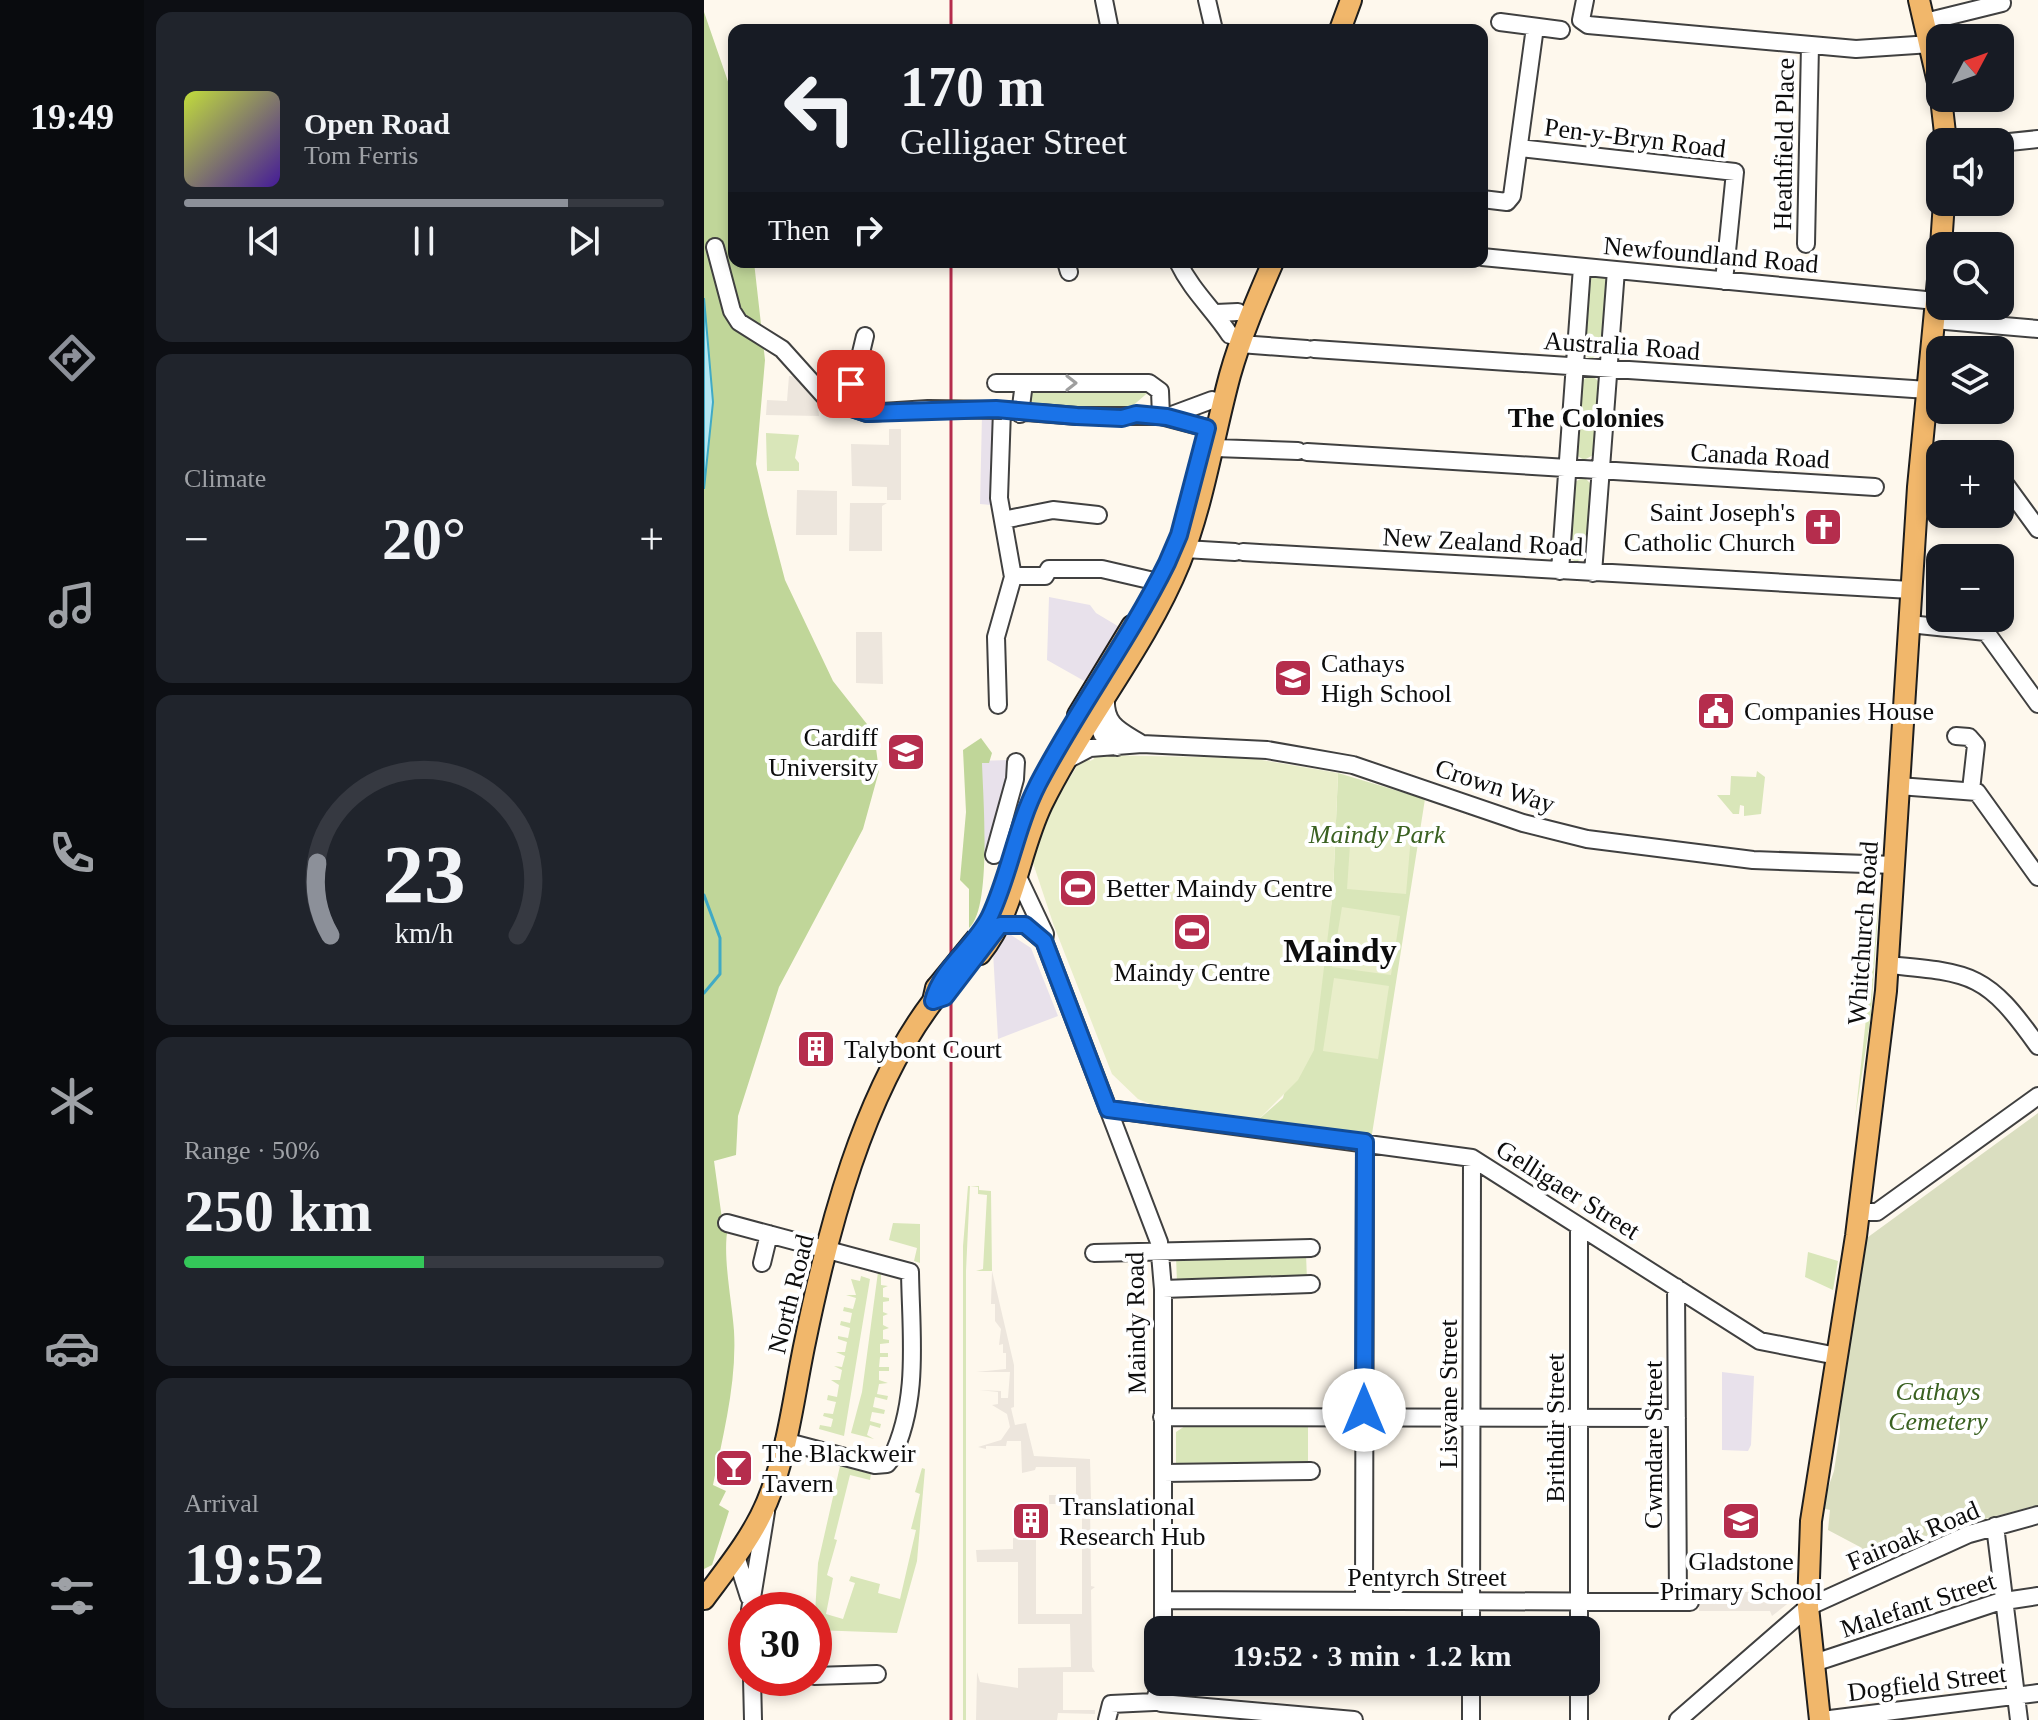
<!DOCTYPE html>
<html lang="en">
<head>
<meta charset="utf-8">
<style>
	body { margin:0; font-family:Georgia,serif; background:#20242c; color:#f1f3f6; height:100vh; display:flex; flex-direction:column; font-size:30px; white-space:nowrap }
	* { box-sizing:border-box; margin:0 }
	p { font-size:26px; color:#9ea1a6 }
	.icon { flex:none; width:44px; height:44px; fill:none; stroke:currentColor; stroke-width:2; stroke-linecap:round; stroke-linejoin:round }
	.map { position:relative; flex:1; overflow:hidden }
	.panel { display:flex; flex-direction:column; gap:12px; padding:12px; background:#0d0f14; width:560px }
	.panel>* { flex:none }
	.top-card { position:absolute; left:24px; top:24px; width:760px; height:244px; border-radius:16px; box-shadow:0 4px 12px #0003; background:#171b24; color:#f1f3f6; overflow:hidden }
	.needle { width:52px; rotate:49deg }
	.buttons { position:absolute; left:1222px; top:24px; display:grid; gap:16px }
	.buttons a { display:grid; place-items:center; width:88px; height:88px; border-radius:16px; background:#171b24; box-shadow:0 4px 12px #0003; font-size:40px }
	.speed { position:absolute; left:24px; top:1592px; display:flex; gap:16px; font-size:40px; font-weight:700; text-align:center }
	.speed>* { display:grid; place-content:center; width:104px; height:104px; border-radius:50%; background:#171b24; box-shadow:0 4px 12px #0003; line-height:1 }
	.speed .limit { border:12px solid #d22; background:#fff; color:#111 }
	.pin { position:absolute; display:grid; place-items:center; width:68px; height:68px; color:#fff; margin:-34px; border-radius:16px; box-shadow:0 4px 12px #0006 }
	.me { position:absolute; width:88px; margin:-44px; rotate:0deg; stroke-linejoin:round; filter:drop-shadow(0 0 6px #0008) }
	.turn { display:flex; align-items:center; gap:28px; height:168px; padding:0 40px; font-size:36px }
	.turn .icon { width:104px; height:104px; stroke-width:2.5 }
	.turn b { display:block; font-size:56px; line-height:68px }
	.then { display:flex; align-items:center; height:76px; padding:0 40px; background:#0003; gap:16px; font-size:30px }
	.big { font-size:60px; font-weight:600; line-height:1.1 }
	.panel .widget { flex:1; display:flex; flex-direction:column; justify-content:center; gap:12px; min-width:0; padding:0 28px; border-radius:16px; background:#20242c }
	.panel .dial { align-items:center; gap:0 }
	.dial svg { height:208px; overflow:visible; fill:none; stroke:#363941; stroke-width:7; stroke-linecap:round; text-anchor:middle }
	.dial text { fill:#f1f3f6; stroke:none }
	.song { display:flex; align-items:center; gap:24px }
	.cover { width:96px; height:96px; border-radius:12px; background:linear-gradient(135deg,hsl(70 70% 55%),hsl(260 70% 35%)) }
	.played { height:8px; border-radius:4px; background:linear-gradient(90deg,#8c9099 80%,#363941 80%) }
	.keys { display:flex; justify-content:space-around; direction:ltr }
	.heat { display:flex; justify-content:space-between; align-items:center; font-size:44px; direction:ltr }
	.charge { height:12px; border-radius:6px; background:linear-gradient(90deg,#34c759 50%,#363941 0) }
	.trip { position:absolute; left:440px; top:1616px; width:456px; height:80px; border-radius:16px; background:#171b24; box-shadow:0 4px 12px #0003; font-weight:600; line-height:80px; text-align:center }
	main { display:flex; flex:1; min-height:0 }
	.menu { display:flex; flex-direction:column; width:144px; justify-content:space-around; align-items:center; background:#090b0e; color:#9ea1a6 }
	.menu .icon { width:56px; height:56px }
	.menu .active { color:#8c9099 }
	.menu b { font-size:36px; color:#f1f3f6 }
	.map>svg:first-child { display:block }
</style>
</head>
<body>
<main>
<nav class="menu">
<b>19:49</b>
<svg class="icon active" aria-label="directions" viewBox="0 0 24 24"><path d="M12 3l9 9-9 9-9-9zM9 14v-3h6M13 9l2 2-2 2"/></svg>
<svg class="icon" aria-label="music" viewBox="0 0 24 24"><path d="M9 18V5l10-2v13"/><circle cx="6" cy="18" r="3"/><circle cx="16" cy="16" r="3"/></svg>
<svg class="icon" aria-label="phone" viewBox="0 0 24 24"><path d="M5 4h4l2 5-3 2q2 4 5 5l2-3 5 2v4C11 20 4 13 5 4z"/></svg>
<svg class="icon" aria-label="climate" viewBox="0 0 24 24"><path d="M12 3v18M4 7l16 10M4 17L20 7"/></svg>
<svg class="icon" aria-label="car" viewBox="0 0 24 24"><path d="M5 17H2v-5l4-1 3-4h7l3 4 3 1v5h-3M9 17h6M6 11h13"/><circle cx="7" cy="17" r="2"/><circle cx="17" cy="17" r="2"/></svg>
<svg class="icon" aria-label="filters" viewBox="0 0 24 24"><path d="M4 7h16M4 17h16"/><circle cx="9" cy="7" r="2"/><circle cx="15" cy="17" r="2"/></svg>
</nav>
<section class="panel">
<div class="widget">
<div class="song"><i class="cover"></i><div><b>Open Road</b><p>Tom Ferris</p></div></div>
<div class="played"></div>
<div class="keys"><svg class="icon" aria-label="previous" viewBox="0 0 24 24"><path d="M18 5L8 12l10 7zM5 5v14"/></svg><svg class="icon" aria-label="pause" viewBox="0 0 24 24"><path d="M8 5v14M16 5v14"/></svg><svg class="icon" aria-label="next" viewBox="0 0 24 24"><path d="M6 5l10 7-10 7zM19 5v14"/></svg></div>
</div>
<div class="widget"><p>Climate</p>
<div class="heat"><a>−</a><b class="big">20°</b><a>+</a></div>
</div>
<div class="widget dial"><svg viewBox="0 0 100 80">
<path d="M14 69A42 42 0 1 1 86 69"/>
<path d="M14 69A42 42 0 0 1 9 41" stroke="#8c9099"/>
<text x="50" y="56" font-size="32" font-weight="700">23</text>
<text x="50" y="72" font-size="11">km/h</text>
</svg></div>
<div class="widget"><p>Range · 50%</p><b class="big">250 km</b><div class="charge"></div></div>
<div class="widget"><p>Arrival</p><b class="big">19:52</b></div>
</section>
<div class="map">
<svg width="1334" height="1720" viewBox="0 0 1334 1720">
	<rect width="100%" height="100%" fill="#fef8ed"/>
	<!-- industrial -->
	<path fill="#e8e1eb" d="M278 415 291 416 287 505 276 504Z
		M345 597 386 605 392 613 417 628 382 682 343 660Z
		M304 760V779L283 857 275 850V761Z
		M304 933 327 948 354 1016 294 1039 289 952Z
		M1018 1372 1050 1376 1047 1445 1044 1451 1018 1450Z"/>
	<!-- green -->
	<path fill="#d9e6b9" d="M892 274 898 275 905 284 900 351 887 359 879 354 884 280Z
		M888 375 898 385 893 453 880 460 872 455 877 381Z
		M328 389H448L425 409 417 410 341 407 322 400Z
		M62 433 95 435 91 458 95 463V471H63Z
		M880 477 890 487 885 555 872 562 864 557 869 483Z
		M1053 771 1061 777 1057 814 1040 816V806L1036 805 1035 814H1029L1013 795H1026L1027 776 1052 777Z
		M634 773 721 799 668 1134 554 1120 579 1098 622 938 629 893Z
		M1175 900 1167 1015 1151 1119Z
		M264 1186H275V1190L287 1191 288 1271H272L279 1269 283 1195 274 1194V1187L266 1186 262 1271V1720H259V1246Z
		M189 1223 216 1224V1263L210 1261 213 1248 185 1240Z
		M1104 1252 1134 1261 1129 1290 1101 1277Z
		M602 1254 603 1280 473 1283 472 1256Z
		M174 1272 177 1273V1285L184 1286 179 1288V1297L185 1298V1301L179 1302V1312L184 1314 179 1316V1325L185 1328 179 1330V1339L185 1340V1343L176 1344V1353H184V1357H176L175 1367H185V1371H175V1380L184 1383 175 1384 173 1394 184 1396 183 1400 171 1397 169 1407 181 1410 180 1414 168 1412 166 1421 177 1424 176 1428 166 1425 163 1435 170 1439 147 1433 158 1392Z
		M157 1276 166 1279 140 1436 115 1429 116 1425 127 1427 129 1419 119 1416 120 1413 129 1414 132 1402 123 1400 124 1395 133 1397 135 1385 127 1380H136L138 1370 130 1366 138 1367 141 1356 132 1352H141L143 1342 134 1339V1336L144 1338 146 1328 136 1325 137 1321 146 1323 148 1313 139 1311 140 1307 149 1309 152 1298 142 1295H152L147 1279 156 1281Z
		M481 1426H604V1462L472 1463V1432Z
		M136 1466 167 1474 166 1480 146 1475 130 1539 133 1540 123 1575 129 1578 122 1614 139 1619 151 1583 145 1581 147 1576 176 1584 174 1593 196 1599 212 1530 207 1529 216 1494 211 1492 218 1468 221 1469 213 1561 193 1633 110 1630 114 1563Z"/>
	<!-- forest -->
	<path fill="#c0d699" d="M0 12 30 99V262H50L61 360 52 464 64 515 81 580 129 681 170 733 175 771 159 829 75 987 34 1116 32 1155 10 1161 18 1219 24 1227C18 1255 28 1301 30 1331 33 1382 19 1435 9 1485L22 1491 15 1505 25 1511 8 1565 0 1569V489L9 402 0 298Z
		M277 738 288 753 285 763H278C279 796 288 909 265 928V889L256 880 262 812 259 750Z"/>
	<!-- cemetery -->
	<path fill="#dadec0" d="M1334 1113V1505L1270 1522 1199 1552 1192 1549 1167 1567 1158 1548 1124 1530 1126 1510 1117 1508 1130 1471 1136 1431 1135 1400 1160 1240Z"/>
	<!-- pitch -->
	<path fill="#e9eeca" d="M390 755 546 758 634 773 629 893 610 1050 594 1080 554 1120 451 1106 434 1099 408 1074 350 926 328 860 351 802 373 766 384 756 386 761 390 759Z
		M647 830 707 836 702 894 643 889Z
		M638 907 696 916 687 975 628 967Z
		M630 978 685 986 674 1059 619 1051Z"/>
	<!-- plaza -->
	<path fill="#ede6dd" d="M85 376 98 377 113 398 115 416 62 415 63 400 83 401Z
		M185 429H197V500H183V487L148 486 147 444 185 445Z
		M93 490 133 491V535H92Z
		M146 503H183L178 506V551H145Z
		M152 632H178L179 684 152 683Z
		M288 1271 310 1365V1407L307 1408 311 1425 322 1423 330 1456 386 1459 387 1499 391 1500 386 1503 387 1586 391 1587 387 1590 388 1667 391 1672H359V1710H391V1714L354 1713 353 1720H272L273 1672 276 1682 314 1688V1668L367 1667 366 1624H314V1562H273L272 1550 309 1549V1538L332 1539V1614H378V1504H345V1495H372V1467H332L331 1470 318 1473 317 1441H303L302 1446H282V1449L274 1447 297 1440 306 1427 303 1414 288 1405 294 1404V1392L275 1390 297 1391V1398H304L306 1372H272L302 1369V1353H299V1344L295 1345 297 1329 291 1321V1304H287Z
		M1091 1586 1087 1601 1068 1616 1066 1611H995L994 1592H1084Z"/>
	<!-- water -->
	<path fill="#b5e7f2" stroke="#40aac5" stroke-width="2" d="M0 298 9 402 0 489Z"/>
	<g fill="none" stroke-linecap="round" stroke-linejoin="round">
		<!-- stream -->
		<path stroke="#40aac5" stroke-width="3" d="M0 895 16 938V974L0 993"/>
		<!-- minor casing -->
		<g stroke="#404040" stroke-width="20">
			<path id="minor" d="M400 0 406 30
				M503 0 510 30
				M881 0 877 20 884 25 1152 49 1227 44
				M796 22 857 30
				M1221 22 1298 3
				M1296 143 1334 139
				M815 148 1031 172 1020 281
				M778 199 803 202 808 196 831 27
				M1102 244 1106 45
				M11 247 28 311 35 322 78 349 123 399 163 413 224 409
				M778 257 1232 301
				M362 262 365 272
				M474 262C488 291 509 309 526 335
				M512 313 534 312
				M1230 320 1334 329
				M536 344 603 349
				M610 349 1224 390
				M292 383H320
				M144 407 161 336
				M316 414 320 383H445L456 391 457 416
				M465 416 508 400
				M511 448 594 451
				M603 452 1171 487
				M1296 477 1334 529
				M299 520 349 510 394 515
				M481 549 531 552
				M539 552 1207 590
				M856 571 878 267
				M889 573 912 270
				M315 576H341L345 569H398L454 582
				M1205 624 1282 632 1334 704
				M402 697C400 726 417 731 438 744
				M294 705 292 637 309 577 295 498 298 410 373 416H457L514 431
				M387 710 398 734 413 747
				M1252 736 1265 737 1272 745 1267 790
				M363 760 386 748 438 744 563 750 649 765 819 823 883 839 1049 860 1191 865
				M1195 786 1273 792 1334 877
				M290 855 311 779 312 762
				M314 877 341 934 340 941 455 1242 459 1289V1630
				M296 925H321L340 941
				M1184 965C1270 973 1283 974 1334 1046
				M404 1109 768 1158 1056 1341 1133 1356
				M1155 1212H1173L1334 1096
				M23 1223 206 1272C207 1336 216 1400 187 1459L183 1464 171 1465 80 1441
				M390 1253 607 1248
				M58 1263 65 1234
				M972 1287 974 1602
				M459 1289 607 1284
				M458 1417 973 1418
				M459 1473 607 1471
				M1291 1526 1315 1720
				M32 1556 45 1597
				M459 1600 986 1602
				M660 1601 661 1142
				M46 1610 62 1512
				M767 1630 768 1158
				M875 1630V1226
				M1110 1663 1294 1602 1334 1596
				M110 1676 173 1674
				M48 1678 49 1720
				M453 1700 457 1703 650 1720
				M403 1720 407 1704 450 1702 457 1682
				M767 1720V1682
				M875 1720V1682
				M974 1720 1104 1607 1265 1534 1334 1515
				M1118 1720 1334 1693"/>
		</g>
		<!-- major casing -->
		<g stroke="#1e1e1e" stroke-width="24">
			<path id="major" d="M1215 0 1236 91
				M636 30 647 0
				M1237 98 1242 142
				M1237 246 1240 202
				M374 715 428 626
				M276 954C312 909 314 854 338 804 379 721 441 648 476 562 500 501 509 438 526 375 537 336 553 299 569 262
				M0 1599C23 1568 48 1538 63 1502 84 1452 90 1394 101 1342 124 1230 159 1093 229 1001L232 988
				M1116 1720 1104 1607 1107 1521 1152 1236 1182 991 1214 487 1236 259"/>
		</g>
		<!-- minor -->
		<use href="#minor" stroke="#fff" stroke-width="16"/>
		<!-- major -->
		<use href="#major" stroke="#f1b76b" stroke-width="20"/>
		<!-- rail -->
		<path stroke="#b52d4d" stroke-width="3" d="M247 0V30
			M247 262V1720"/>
		<!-- minor-bridge casing -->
		<g stroke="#404040" stroke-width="20" stroke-linecap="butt">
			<path id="minor-bridge" d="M224 409 298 410"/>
		</g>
		<!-- major-bridge casing -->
		<g stroke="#1e1e1e" stroke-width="24" stroke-linecap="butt">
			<path id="major-bridge" d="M232 988 273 938"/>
		</g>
		<!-- minor-bridge -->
		<use href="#minor-bridge" stroke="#fff" stroke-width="16"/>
		<!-- major-bridge -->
		<use href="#major-bridge" stroke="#f1b76b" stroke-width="20"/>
	</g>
	<!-- one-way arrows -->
	<defs><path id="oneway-chevron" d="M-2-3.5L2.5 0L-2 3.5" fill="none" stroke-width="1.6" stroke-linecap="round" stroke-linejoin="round" transform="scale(2)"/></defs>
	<use stroke="#9e9e9e" href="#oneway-chevron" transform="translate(367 383)"/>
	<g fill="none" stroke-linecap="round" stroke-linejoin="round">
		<!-- route casing -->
		<g stroke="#114b97" stroke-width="20">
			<path id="route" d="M147 384 144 407 163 413 292 409 373 416 418 418 432 414 463 417 503 428 475 535 463 563C425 640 373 709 334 784 312 827 306 873 286 916 271 947 237 968 229 1001L241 997 296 925H321L340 941 404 1109 661 1142 660 1410"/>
		</g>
		<!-- route -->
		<use href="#route" stroke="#1a73e8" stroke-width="14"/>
	</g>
	<!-- icons -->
	<defs>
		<g id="church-square" transform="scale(2)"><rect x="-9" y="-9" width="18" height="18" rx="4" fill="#b52d4d" stroke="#fff"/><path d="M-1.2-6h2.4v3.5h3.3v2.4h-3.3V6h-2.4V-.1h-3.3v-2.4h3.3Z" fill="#fff"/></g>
		<g id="school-square" transform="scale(2)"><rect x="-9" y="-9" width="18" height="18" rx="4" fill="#b52d4d" stroke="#fff"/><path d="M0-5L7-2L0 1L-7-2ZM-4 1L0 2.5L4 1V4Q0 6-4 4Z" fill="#fff"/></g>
		<g id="civic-square" transform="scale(2)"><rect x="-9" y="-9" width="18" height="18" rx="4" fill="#b52d4d" stroke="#fff"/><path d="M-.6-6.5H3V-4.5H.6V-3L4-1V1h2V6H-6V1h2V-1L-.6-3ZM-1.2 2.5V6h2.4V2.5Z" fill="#fff"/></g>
		<g id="university-square" transform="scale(2)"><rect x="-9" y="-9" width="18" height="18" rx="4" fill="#b52d4d" stroke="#fff"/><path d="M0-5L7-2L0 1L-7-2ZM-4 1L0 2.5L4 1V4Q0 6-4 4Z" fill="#fff"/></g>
		<g id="stadium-square" transform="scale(2)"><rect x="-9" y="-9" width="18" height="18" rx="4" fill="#b52d4d" stroke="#fff"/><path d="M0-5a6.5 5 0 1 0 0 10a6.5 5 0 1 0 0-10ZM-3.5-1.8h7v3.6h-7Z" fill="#fff"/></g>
		<g id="building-square" transform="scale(2)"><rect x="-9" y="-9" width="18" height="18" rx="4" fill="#b52d4d" stroke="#fff"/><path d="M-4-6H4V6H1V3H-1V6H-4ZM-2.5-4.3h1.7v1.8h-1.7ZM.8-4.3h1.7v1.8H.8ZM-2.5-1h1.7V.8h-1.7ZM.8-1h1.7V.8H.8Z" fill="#fff"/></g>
		<g id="bar-square" transform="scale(2)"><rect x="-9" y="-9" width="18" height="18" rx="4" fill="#b52d4d" stroke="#fff"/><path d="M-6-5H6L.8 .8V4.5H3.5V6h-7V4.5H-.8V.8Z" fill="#fff"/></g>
	</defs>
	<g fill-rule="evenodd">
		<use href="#church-square" x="1119" y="527"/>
		<use href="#school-square" x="589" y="678"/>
		<use href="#civic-square" x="1012" y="711"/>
		<use href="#university-square" x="202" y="752"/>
		<use href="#stadium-square" x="374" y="888"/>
		<use href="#stadium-square" x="488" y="932"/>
		<use href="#building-square" x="112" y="1049"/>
		<use href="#bar-square" x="30" y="1468"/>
		<use href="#building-square" x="327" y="1521"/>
		<use href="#school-square" x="1037" y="1521"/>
	</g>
	<g text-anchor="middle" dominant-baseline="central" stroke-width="8" stroke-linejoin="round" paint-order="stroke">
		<!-- street labels -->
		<g font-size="26" fill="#0d0d0d" stroke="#fff">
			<text transform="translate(931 138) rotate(7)">Pen-y-Bryn Road</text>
			<text transform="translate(1080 144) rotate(-89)">Heathfield Place</text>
			<text transform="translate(1007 255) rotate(5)">Newfoundland Road</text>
			<text transform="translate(918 346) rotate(4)">Australia Road</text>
			<text transform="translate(1056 456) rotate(3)">Canada Road</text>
			<text transform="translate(779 542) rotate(3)">New Zealand Road</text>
			<text transform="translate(791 786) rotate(18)">Crown Way</text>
			<text transform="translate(1159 933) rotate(-86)">Whitchurch Road</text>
			<text transform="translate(864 1190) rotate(32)">Gelligaer Street</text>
			<text transform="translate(87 1294) rotate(-76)">North Road</text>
			<text transform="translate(432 1323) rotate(-91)">Maindy Road</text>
			<text transform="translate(744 1394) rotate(-90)">Lisvane Street</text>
			<text transform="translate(851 1428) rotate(-90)">Brithdir Street</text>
			<text transform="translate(949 1445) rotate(-90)">Cwmdare Street</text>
			<text transform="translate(1209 1536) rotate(-23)">Fairoak Road</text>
			<text x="723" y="1577">Pentyrch Street</text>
			<text transform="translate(1214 1605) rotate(-18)">Malefant Street</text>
			<text transform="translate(1223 1683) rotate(-7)">Dogfield Street</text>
		</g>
		<!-- poi labels -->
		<g font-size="26" fill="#0d0d0d" stroke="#fff" text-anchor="start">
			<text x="1091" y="512" text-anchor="end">Saint Joseph's<tspan x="1091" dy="30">Catholic Church</tspan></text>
			<text x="617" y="663">Cathays<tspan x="617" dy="30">High School</tspan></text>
			<text x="1040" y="711">Companies House</text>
			<text x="174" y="737" text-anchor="end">Cardiff<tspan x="174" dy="30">University</tspan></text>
			<text x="402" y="888">Better Maindy Centre</text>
			<text x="488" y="972" text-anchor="middle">Maindy Centre</text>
			<text x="140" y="1049">Talybont Court</text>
			<text x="58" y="1453">The Blackweir<tspan x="58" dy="30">Tavern</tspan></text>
			<text x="355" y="1506">Translational<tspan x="355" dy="30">Research Hub</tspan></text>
			<text x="1037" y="1561" text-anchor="middle">Gladstone<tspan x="1037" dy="30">Primary School</tspan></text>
		</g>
		<!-- park labels -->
		<g font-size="26" font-style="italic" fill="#3a6121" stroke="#fff">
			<text x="673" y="834">Maindy Park</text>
			<text x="1234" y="1391">Cathays<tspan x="1234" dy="30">Cemetery</tspan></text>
		</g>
		<!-- neighbourhood labels -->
		<g font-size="28" font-weight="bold" fill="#0d0d0d" stroke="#fff">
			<text x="882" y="417">The Colonies</text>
		</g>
		<!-- district labels -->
		<g font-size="34" font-weight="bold" fill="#0d0d0d" stroke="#fff">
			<text x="636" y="950">Maindy</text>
		</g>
	</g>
</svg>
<div class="buttons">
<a><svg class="needle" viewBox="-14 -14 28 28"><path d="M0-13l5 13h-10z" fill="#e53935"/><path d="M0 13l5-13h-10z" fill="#9ea1a6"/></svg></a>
<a><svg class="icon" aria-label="sound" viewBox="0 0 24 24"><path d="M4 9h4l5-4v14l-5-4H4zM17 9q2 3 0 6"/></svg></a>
<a><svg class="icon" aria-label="search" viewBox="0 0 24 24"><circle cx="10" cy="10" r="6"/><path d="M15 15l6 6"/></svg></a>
<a><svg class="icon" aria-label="layers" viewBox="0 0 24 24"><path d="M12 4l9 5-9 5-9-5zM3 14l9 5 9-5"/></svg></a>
<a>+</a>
<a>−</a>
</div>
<div class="speed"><div class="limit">30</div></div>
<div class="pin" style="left:147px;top:384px;background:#d93025"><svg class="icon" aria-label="arrive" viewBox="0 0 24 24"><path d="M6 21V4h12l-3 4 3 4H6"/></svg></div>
<svg class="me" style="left:660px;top:1410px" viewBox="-20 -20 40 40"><circle r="19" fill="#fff"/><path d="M0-13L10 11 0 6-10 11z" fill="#1a73e8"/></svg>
<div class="trip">19:52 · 3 min · 1.2 km</div>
<div class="top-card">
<div class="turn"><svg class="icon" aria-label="left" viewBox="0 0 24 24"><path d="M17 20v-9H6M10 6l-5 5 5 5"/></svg><div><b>170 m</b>Gelligaer Street</div></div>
<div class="then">Then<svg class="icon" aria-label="right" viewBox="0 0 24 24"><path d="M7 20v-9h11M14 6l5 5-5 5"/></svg></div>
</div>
</div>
</main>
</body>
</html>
